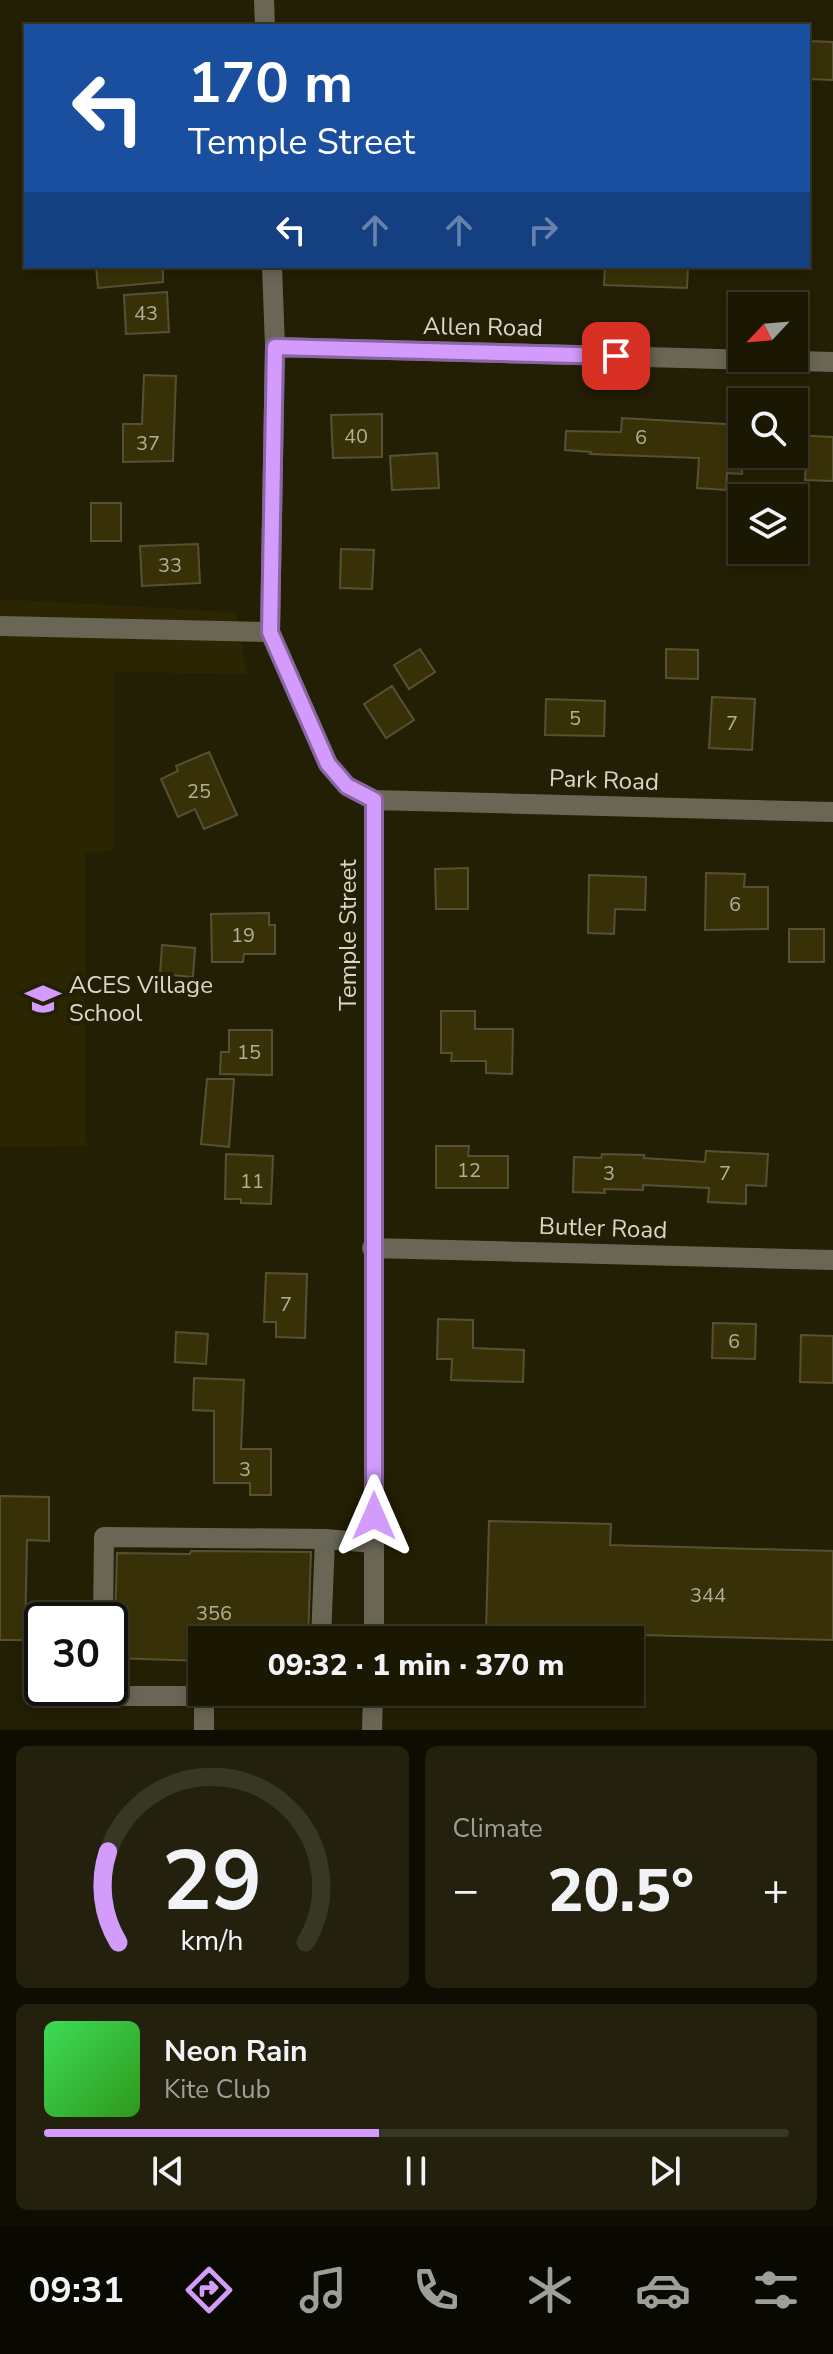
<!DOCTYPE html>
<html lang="en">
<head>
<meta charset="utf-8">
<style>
	body { margin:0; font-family:"Nunito Sans",sans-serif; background:#23200d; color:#f1f3f6; height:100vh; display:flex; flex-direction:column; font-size:30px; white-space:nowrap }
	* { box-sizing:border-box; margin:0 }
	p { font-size:26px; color:#9f9f9a }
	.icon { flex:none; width:44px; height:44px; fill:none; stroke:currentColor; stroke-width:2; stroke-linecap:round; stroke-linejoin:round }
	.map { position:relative; height:1730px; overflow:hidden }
	.panel { display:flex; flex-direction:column; gap:16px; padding:16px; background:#0e0d02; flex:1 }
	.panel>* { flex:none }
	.guide { position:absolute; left:24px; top:24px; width:786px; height:244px; border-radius:0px; box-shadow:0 4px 12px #0003,0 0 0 2px #383625; background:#1a4fa0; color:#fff; overflow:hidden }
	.needle { width:52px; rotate:244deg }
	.buttons { position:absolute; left:728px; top:292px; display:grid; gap:16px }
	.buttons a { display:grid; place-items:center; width:80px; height:80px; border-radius:0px; background:#1a1703; box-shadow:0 4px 12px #0003,0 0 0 2px #383625; font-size:40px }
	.speed { position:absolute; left:24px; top:1602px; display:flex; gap:16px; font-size:40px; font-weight:700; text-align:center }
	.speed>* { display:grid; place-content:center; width:104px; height:104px; border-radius:50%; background:#1a1703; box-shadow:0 4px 12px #0003,0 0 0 2px #383625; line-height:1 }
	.speed .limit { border:4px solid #111; border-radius:12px; background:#fff; color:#111 }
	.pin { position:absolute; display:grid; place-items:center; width:68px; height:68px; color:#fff; margin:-34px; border-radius:16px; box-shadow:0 4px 12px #0006 }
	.me { position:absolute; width:88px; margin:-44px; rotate:0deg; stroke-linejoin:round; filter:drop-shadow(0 0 6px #0008) }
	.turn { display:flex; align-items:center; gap:28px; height:168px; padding:0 32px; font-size:36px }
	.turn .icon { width:104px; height:104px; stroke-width:2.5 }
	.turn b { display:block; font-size:56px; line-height:68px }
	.lanes { display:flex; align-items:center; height:76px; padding:0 32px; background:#0003; justify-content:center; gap:40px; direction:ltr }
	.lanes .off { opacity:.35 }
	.big { font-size:60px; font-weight:800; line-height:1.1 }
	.panel .card { flex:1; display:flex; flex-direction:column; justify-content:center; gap:12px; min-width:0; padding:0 28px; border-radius:12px; background:#23200d }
	.panel .dial { align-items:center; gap:0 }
	.dial svg { height:208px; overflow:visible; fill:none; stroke:#383625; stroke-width:7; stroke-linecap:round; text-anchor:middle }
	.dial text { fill:#f1f3f6; stroke:none }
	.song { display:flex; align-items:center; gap:24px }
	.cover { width:96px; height:96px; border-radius:12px; background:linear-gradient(135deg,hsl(130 70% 55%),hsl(110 70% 35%)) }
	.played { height:8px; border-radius:4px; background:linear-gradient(90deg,#d39cfc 45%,#383625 45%) }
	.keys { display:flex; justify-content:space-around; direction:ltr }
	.heat { display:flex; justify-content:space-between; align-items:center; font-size:44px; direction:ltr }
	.panel .tiles { flex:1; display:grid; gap:16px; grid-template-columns:1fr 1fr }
	.card:last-child { grid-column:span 2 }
	.trip { position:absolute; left:188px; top:1626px; width:456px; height:80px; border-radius:0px; background:#1a1703; box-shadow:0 4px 12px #0003,0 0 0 2px #383625; font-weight:800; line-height:80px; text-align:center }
	.dock { display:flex; height:128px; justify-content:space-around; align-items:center; background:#0a0901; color:#9f9f9a }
	.dock .icon { width:56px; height:56px }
	.dock .active { color:#d39cfc }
	.dock b { font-size:36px; color:#f1f3f6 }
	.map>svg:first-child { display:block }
</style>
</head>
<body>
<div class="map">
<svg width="833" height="1730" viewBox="0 0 833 1730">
	<rect width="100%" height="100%" fill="#231f04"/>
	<!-- built -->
	<path fill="#2b2501" d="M0 599 236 612 247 674 113 672V851L85 852 86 1146 0 1147Z"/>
	<!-- building -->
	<path fill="#383107" stroke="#565135" stroke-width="2" d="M808 41 833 42V80L808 79Z
		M96 266H163V282L98 288Z
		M605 266H688L687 288 604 285Z
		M167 292 169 332 126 334 124 295Z
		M144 375 176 376 173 461 123 462V424H142Z
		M382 414V457L333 458 331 415Z
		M622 418 742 425V474L727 473 726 490 697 488 699 458 590 454 591 452 565 450 566 431 621 432Z
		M794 435 833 437V481L805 480 806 464H794Z
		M437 453 439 488 392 490 390 456Z
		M91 503H121V541H91Z
		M198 544 200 583 142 586 140 546Z
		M341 549 374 550 372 589 340 588Z
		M420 649 435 672 409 689 394 665Z
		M666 649 698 650V679L666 678Z
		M392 686 414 720 386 738 364 704Z
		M712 697 755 699 752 750 709 748Z
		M546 699 605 701 604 736 545 735Z
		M209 752 237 815 204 829 195 809 178 817 161 779 178 771 176 766Z
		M468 868V909H436L435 869Z
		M706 873 745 874 744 887H768V929L705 930Z
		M589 875 646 877 645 910 615 909 614 934 588 933Z
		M269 913V925H275V954H244L243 962H212L211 914Z
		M789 929H824V962H789Z
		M162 945 195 948 193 977 160 974Z
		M441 1011H475V1029H513L512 1074 486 1073V1061H451L452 1053H441Z
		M229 1030H272V1075L220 1074 221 1052H229Z
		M207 1079H234L229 1147 201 1144Z
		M436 1146H469L468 1156H508V1188H436Z
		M706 1151 768 1154 766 1186 746 1185V1204L708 1202 709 1188 643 1185V1190L604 1189 605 1193 573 1192 574 1157 601 1158 602 1154 644 1155V1158L705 1162Z
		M226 1154 273 1156 271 1204 241 1203V1199H225Z
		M266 1273 307 1274 305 1338 276 1337V1322H264Z
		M438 1319 473 1320V1348L524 1350 523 1382 451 1380 452 1359H437Z
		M713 1323 756 1324 755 1359 712 1358Z
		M176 1332 208 1334 206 1364 175 1362Z
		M801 1335 833 1336V1383L800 1382Z
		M194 1378 244 1380 241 1449H271V1495H250V1483H214V1411L193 1410Z
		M0 1496 49 1497V1541L27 1540 25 1640H0Z
		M489 1521 611 1524 610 1545 833 1551V1640L486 1631Z
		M191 1551 311 1552 308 1640H202V1661L114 1658 117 1553 190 1554Z"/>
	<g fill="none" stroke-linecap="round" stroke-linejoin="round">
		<!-- minor -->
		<path stroke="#696655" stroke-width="20" d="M264 0 265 26
			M272 266 275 347 270 632 328 764 347 786 374 800V1640
			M275 347 833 362
			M0 626 270 632
			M374 800 833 812
			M372 1248 833 1260
			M103 1620 104 1537 325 1539
			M321 1640 325 1539 374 1543
			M102 1688 101 1696H204V1730
			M204 1696 319 1695V1692
			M372 1730 373 1692"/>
	</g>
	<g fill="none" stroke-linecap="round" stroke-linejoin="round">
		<!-- route casing -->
		<g stroke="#8965a4" stroke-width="20">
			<path id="route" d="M374 1516V800L347 786 328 764 270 632 275 347 616 356"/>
		</g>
		<!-- route -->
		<use href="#route" stroke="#d39cfc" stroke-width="14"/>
	</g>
	<!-- icons -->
	<defs>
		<g id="school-bare" transform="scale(2.76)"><path d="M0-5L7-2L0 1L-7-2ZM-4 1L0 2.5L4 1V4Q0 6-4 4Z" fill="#d39cfc" stroke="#231f04" stroke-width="2.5" paint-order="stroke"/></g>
	</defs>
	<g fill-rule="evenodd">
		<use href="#school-bare" x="43" y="999"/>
	</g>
	<g text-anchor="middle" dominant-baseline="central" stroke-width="8" stroke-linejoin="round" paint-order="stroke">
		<!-- number labels -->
		<g font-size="20" fill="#b2ae97">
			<text x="146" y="313">43</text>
			<text x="356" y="436">40</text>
			<text x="641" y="437">6</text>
			<text x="148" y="443">37</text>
			<text x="170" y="565">33</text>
			<text x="575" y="718">5</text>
			<text x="732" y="723">7</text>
			<text x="199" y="791">25</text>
			<text x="735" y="904">6</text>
			<text x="243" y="935">19</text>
			<text x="249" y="1052">15</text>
			<text x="469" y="1170">12</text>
			<text x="609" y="1173">3</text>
			<text x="725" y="1173">7</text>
			<text x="252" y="1181">11</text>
			<text x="286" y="1304">7</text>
			<text x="734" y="1341">6</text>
			<text x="245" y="1469">3</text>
			<text x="708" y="1595">344</text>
			<text x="214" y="1613">356</text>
		</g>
		<!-- street labels -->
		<g font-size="24" fill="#dad7c7" stroke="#231f04">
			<text transform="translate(483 327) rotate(1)">Allen Road</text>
			<text transform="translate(604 780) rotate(2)">Park Road</text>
			<text transform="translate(348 935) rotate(-90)">Temple Street</text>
			<text transform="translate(603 1228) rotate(2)">Butler Road</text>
		</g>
		<!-- poi labels -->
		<g font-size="24" fill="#dad7c7" stroke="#231f04" text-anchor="start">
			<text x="69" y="985">ACES Village<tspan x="69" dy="28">School</tspan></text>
		</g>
	</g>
</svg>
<div class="buttons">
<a><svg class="needle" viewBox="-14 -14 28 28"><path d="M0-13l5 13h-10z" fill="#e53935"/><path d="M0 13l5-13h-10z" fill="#9f9f9a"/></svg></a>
<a><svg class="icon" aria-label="search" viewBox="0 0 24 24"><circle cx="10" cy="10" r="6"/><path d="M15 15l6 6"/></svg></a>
<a><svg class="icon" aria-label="layers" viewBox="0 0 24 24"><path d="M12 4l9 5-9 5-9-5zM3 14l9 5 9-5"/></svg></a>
</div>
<div class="speed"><div class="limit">30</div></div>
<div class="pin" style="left:616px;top:356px;background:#d93025"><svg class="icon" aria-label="arrive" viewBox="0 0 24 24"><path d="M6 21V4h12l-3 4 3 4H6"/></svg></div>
<svg class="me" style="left:374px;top:1516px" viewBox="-20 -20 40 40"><path d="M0-17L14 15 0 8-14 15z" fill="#d39cfc" stroke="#fff" stroke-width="4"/></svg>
<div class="trip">09:32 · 1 min · 370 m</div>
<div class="guide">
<div class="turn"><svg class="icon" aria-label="left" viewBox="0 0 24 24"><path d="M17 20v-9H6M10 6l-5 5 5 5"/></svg><div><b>170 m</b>Temple Street</div></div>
<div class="lanes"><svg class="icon" aria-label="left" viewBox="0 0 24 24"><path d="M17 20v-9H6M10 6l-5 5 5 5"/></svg><svg class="icon off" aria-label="ahead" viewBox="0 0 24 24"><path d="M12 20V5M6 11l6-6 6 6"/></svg><svg class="icon off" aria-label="ahead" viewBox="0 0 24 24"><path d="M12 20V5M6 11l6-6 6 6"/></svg><svg class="icon off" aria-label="right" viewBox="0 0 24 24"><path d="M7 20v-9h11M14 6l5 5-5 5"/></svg></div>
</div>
</div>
<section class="panel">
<div class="tiles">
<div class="card dial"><svg viewBox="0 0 100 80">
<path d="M14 69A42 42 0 1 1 86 69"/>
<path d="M14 69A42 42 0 0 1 10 34" stroke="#d39cfc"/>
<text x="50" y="56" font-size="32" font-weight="700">29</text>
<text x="50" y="72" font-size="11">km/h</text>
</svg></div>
<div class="card"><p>Climate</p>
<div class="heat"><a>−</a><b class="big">20.5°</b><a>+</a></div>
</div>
<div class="card">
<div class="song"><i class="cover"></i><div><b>Neon Rain</b><p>Kite Club</p></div></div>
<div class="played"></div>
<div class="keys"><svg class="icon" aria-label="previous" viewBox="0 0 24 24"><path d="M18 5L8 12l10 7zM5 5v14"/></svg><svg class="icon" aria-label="pause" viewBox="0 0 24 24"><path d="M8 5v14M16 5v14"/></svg><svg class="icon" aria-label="next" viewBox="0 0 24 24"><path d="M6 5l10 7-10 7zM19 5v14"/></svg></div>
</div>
</div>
</section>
<nav class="dock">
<b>09:31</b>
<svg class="icon active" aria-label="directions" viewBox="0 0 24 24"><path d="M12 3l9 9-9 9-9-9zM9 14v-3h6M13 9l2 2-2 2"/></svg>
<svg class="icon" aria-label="music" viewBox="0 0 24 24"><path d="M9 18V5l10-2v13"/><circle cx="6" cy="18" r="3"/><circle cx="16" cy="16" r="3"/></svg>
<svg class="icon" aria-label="phone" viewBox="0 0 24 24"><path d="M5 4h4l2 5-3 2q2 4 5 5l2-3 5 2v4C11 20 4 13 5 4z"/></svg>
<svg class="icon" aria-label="climate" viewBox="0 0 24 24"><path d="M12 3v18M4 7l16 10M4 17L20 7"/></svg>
<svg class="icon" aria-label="car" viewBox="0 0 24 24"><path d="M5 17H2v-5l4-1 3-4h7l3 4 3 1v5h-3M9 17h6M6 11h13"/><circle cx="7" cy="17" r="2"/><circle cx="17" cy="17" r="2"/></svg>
<svg class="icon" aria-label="filters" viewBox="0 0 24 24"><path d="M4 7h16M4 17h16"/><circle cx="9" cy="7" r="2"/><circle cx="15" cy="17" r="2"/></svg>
</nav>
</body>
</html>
